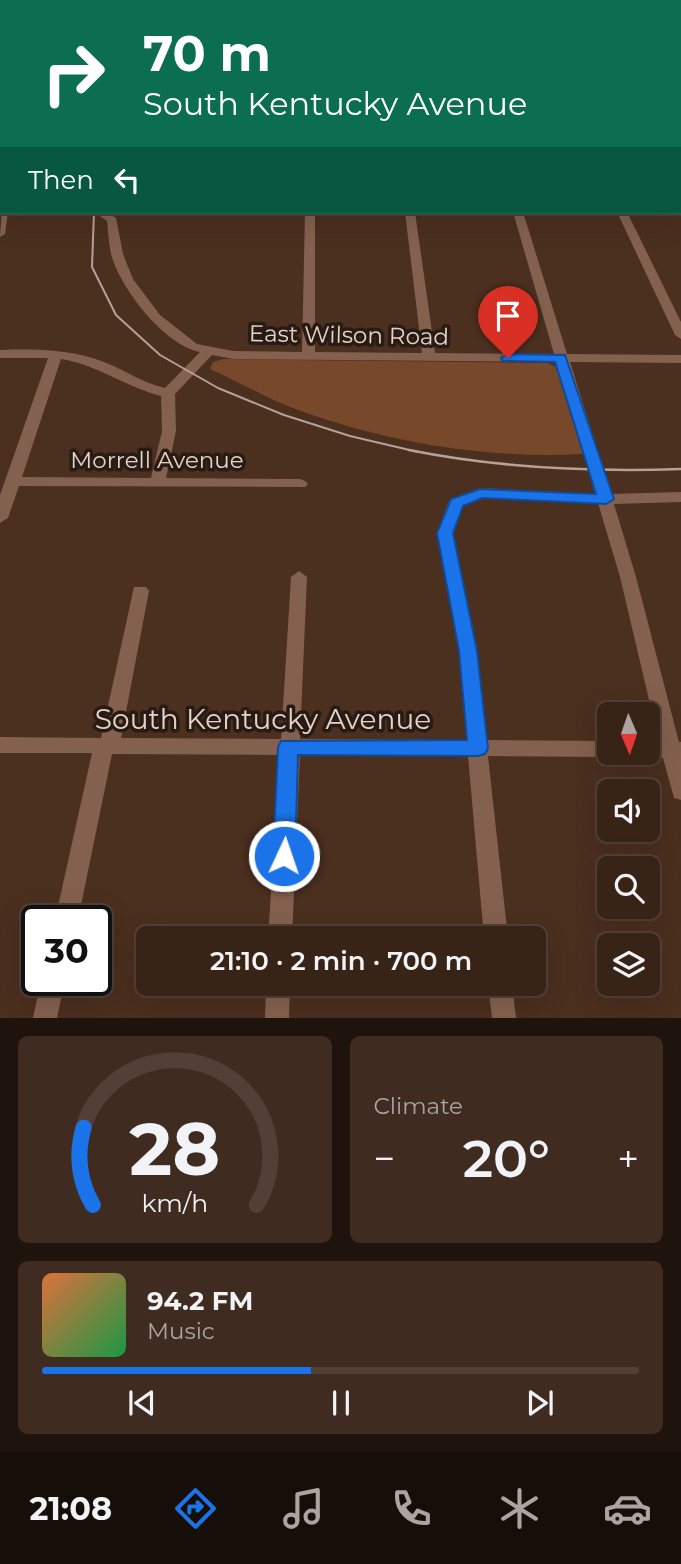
<!DOCTYPE html>
<html lang="en">
<head>
<meta charset="utf-8">
<style>
	body { margin:0; font-family:Montserrat,sans-serif; background:#3f2b20; color:#f1f3f6; height:100vh; display:flex; flex-direction:column; font-size:26px; white-space:nowrap }
	* { box-sizing:border-box; margin:0 }
	p { font-size:23px; color:#aba4a1 }
	.icon { flex:none; width:38px; height:38px; fill:none; stroke:currentColor; stroke-width:2; stroke-linecap:round; stroke-linejoin:round }
	.map { position:relative; height:1018px; overflow:hidden }
	.drawer { display:flex; flex-direction:column; gap:18px; padding:18px; background:#1f130d; flex:1 }
	.drawer>* { flex:none }
	.top-card { position:absolute; left:0px; top:0px; width:682px; height:214px; box-shadow:0 7px 28px #0002,0 0 0 2px #524036; background:#0b6e4f; color:#fff; overflow:hidden }
	.needle { width:46px; rotate:178deg }
	.buttons { position:absolute; left:597px; top:702px; display:grid; gap:14px }
	.buttons a { display:grid; place-items:center; width:63px; height:63px; border-radius:10px; background:#382317; box-shadow:0 7px 28px #0002,0 0 0 2px #524036; font-size:35px }
	.speed { position:absolute; left:21px; top:905px; display:flex; gap:14px; font-size:35px; font-weight:700; text-align:center }
	.speed>* { display:grid; place-content:center; width:91px; height:91px; border-radius:50%; background:#382317; box-shadow:0 7px 28px #0002,0 0 0 2px #524036; line-height:1 }
	.speed .limit { border:4px solid #111; border-radius:10px; background:#fff; color:#111 }
	.pin { position:absolute; display:grid; place-items:center; width:60px; height:60px; color:#fff; margin:-72px -30px; border-radius:50% 50% 50% 0; rotate:-45deg; box-shadow:0 0 7px #0007 }
	.pin .icon { rotate:45deg }
	.me { position:absolute; width:77px; margin:-38px; rotate:3deg; stroke-linejoin:round; filter:drop-shadow(0 0 5px #0008) }
	.turn { display:flex; align-items:center; gap:24px; height:147px; padding:0 28px; font-size:32px }
	.turn .icon { width:91px; height:91px; stroke-width:2.5 }
	.turn b { display:block; font-size:49px; line-height:60px }
	.then { display:flex; align-items:center; height:66px; padding:0 28px; background:#0003; gap:14px; font-size:26px }
	.big { font-size:52px; font-weight:600; line-height:1.1 }
	.drawer .widget { flex:1; display:flex; flex-direction:column; justify-content:center; gap:10px; min-width:0; padding:0 24px; border-radius:10px; background:#3f2b20 }
	.drawer .dial { align-items:center; gap:0 }
	.dial svg { height:182px; overflow:visible; fill:none; stroke:#524036; stroke-width:7; stroke-linecap:round; text-anchor:middle }
	.dial text { fill:#f1f3f6; stroke:none }
	.song { display:flex; align-items:center; gap:21px }
	.cover { width:84px; height:84px; border-radius:10px; background:linear-gradient(135deg,hsl(20 70% 55%),hsl(140 70% 35%)) }
	.played { height:7px; border-radius:4px; background:linear-gradient(90deg,#1a73e8 45%,#524036 45%) }
	.keys { display:flex; justify-content:space-around; direction:ltr }
	.heat { display:flex; justify-content:space-between; align-items:center; font-size:38px; direction:ltr }
	.drawer .tiles { flex:1; display:grid; gap:18px; grid-template-columns:1fr 1fr }
	.widget:last-child { grid-column:span 2 }
	.trip { position:absolute; left:136px; top:926px; width:410px; height:70px; border-radius:10px; background:#382317; box-shadow:0 7px 28px #0002,0 0 0 2px #524036; font-weight:600; line-height:70px; text-align:center }
	.menu { display:flex; height:112px; justify-content:space-around; align-items:center; background:#160e09; color:#aba4a1 }
	.menu .icon { width:49px; height:49px }
	.menu .current { color:#1a73e8 }
	.menu b { font-size:32px; color:#f1f3f6 }
	.map>svg:first-child { display:block }
</style>
</head>
<body>
<div class="map">
<svg width="681" height="1018" viewBox="0 0 681 1018">
	<rect width="100%" height="100%" fill="#4b2f1f"/>
	<!-- green -->
	<path fill="#78482a" d="M223 359 548 363 560 369 584 454C487 459 389 443 298 410 268 399 239 382 210 369L213 362Z"/>
	<g fill="none" stroke-linecap="round" stroke-linejoin="round">
		<!-- minor -->
		<path fill="#84604e" fill-rule="evenodd" d="M16 0H22L15 2Z
			M145 0H151L144 2Z
			M206 0H212L205 2Z
			M462 0H469L470 2H463Z
			M597 0H603L604 2H597Z
			M0 4H2V8H0Z
			M0 33H2V37H0Z
			M0 45H2L0 52Z
			M0 86H2V90H0Z
			M2 209V212H8L5 234 0 237Z
			M94 212H106L116 218 123 254 133 279 160 315 197 344 233 351 302 352 305 212H315V352L422 353 405 212H415L435 353 554 354 513 212H523L567 354 681 355V363L570 362 611 494 681 492V502L614 504 636 577 679 742H681V800L674 798 663 758H648L639 752H648V742H659L620 577 598 503 482 498 463 506 453 533 477 651 487 740 609 741V752H617L609 757 488 756 508 938H484L468 756 300 755 292 938H268L280 755 112 754 78 920H55L92 753H0V737L101 738 134 587H146L149 591 121 738 281 739 291 577 299 571 307 577 300 739 467 740 459 651 437 533 448 503 450 500 480 488 595 494 557 362 233 359 212 355 175 394 176 431 166 478 300 479 305 481 308 484 305 487 19 486 8 518 0 523V495L48 358H0V350C35 349 71 349 104 362 125 370 143 383 165 388L200 352C164 345 120 288 111 254 109 244 108 232 107 221ZM61 359C98 365 126 387 161 396L162 431 151 478 22 477Z
			M617 212H627L681 322V339L675 335Z
			M41 980H65L57 1018H33Z
			M266 984H290L289 1018H265Z
			M488 984H512L516 1018H492Z"/>
		<!-- major -->
		<path fill="#cf8561" fill-rule="evenodd" d="M0 162H2V168H0Z"/>
		<!-- rail-far1 -->
		<path stroke="#b7a195" stroke-width="2" d="M94 212 92 267 116 315 160 355 218 388 284 415 350 436 418 452"/>
		<!-- rail -->
		<path stroke="#b7a195" stroke-width="2.5" d="M409 450C498 468 590 472 681 469"/>
	</g>
	<!-- route -->
	<path fill="#1a73e8" stroke="#114b97" stroke-width="2" d="M508 354 565 355 614 499 606 504 482 498 463 506 453 533 477 651 488 748 485 754 478 756 298 755 295 856 291 863 284 866 276 863 273 856 278 747 281 741 467 740 459 651 437 533 451 499 480 489 596 494 555 362 503 361 501 358Z"/>
	<g text-anchor="middle" dominant-baseline="central" stroke-width="7" stroke-linejoin="round" paint-order="stroke">
		<!-- street labels -->
		<g font-size="23" fill="#e5d2c8" stroke="#281b14">
			<text transform="translate(349 335) rotate(1)">East Wilson Road</text>
			<text x="157" y="460">Morrell Avenue</text>
		</g>
		<!-- near-street labels -->
		<g font-size="28" fill="#e5d2c8" stroke="#281b14">
			<text x="263" y="719">South Kentucky Avenue</text>
		</g>
	</g>
</svg>
<div class="buttons">
<a><svg class="needle" viewBox="-14 -14 28 28"><path d="M0-13l5 13h-10z" fill="#e53935"/><path d="M0 13l5-13h-10z" fill="#aba4a1"/></svg></a>
<a><svg class="icon" aria-label="sound" viewBox="0 0 24 24"><path d="M4 9h4l5-4v14l-5-4H4zM17 9q2 3 0 6"/></svg></a>
<a><svg class="icon" aria-label="search" viewBox="0 0 24 24"><circle cx="10" cy="10" r="6"/><path d="M15 15l6 6"/></svg></a>
<a><svg class="icon" aria-label="layers" viewBox="0 0 24 24"><path d="M12 4l9 5-9 5-9-5zM3 14l9 5 9-5"/></svg></a>
</div>
<div class="speed"><div class="limit">30</div></div>
<div class="pin" style="left:508px;top:358px;background:#d93025"><svg class="icon" aria-label="arrive" viewBox="0 0 24 24"><path d="M6 21V4h12l-3 4 3 4H6"/></svg></div>
<svg class="me" style="left:284px;top:856px" viewBox="-20 -20 40 40"><circle r="17" fill="#1a73e8" stroke="#fff" stroke-width="3"/><path d="M0-11L8 9 0 5-8 9z" fill="#fff"/></svg>
<div class="trip">21:10 · 2 min · 700 m</div>
<div class="top-card">
<div class="turn"><svg class="icon" aria-label="right" viewBox="0 0 24 24"><path d="M7 20v-9h11M14 6l5 5-5 5"/></svg><div><b>70 m</b>South Kentucky Avenue</div></div>
<div class="then">Then<svg class="icon" aria-label="left" viewBox="0 0 24 24"><path d="M17 20v-9H6M10 6l-5 5 5 5"/></svg></div>
</div>
</div>
<section class="drawer">
<div class="tiles">
<div class="widget dial"><svg viewBox="0 0 100 80">
<path d="M14 69A42 42 0 1 1 86 69"/>
<path d="M14 69A42 42 0 0 1 10 35" stroke="#1a73e8"/>
<text x="50" y="56" font-size="32" font-weight="700">28</text>
<text x="50" y="72" font-size="11">km/h</text>
</svg></div>
<div class="widget"><p>Climate</p>
<div class="heat"><a>−</a><b class="big">20°</b><a>+</a></div>
</div>
<div class="widget">
<div class="song"><i class="cover"></i><div><b>94.2 FM</b><p>Music</p></div></div>
<div class="played"></div>
<div class="keys"><svg class="icon" aria-label="previous" viewBox="0 0 24 24"><path d="M18 5L8 12l10 7zM5 5v14"/></svg><svg class="icon" aria-label="pause" viewBox="0 0 24 24"><path d="M8 5v14M16 5v14"/></svg><svg class="icon" aria-label="next" viewBox="0 0 24 24"><path d="M6 5l10 7-10 7zM19 5v14"/></svg></div>
</div>
</div>
</section>
<nav class="menu">
<b>21:08</b>
<svg class="icon current" aria-label="directions" viewBox="0 0 24 24"><path d="M12 3l9 9-9 9-9-9zM9 14v-3h6M13 9l2 2-2 2"/></svg>
<svg class="icon" aria-label="music" viewBox="0 0 24 24"><path d="M9 18V5l10-2v13"/><circle cx="6" cy="18" r="3"/><circle cx="16" cy="16" r="3"/></svg>
<svg class="icon" aria-label="phone" viewBox="0 0 24 24"><path d="M5 4h4l2 5-3 2q2 4 5 5l2-3 5 2v4C11 20 4 13 5 4z"/></svg>
<svg class="icon" aria-label="climate" viewBox="0 0 24 24"><path d="M12 3v18M4 7l16 10M4 17L20 7"/></svg>
<svg class="icon" aria-label="car" viewBox="0 0 24 24"><path d="M5 17H2v-5l4-1 3-4h7l3 4 3 1v5h-3M9 17h6M6 11h13"/><circle cx="7" cy="17" r="2"/><circle cx="17" cy="17" r="2"/></svg>
</nav>
</body>
</html>
